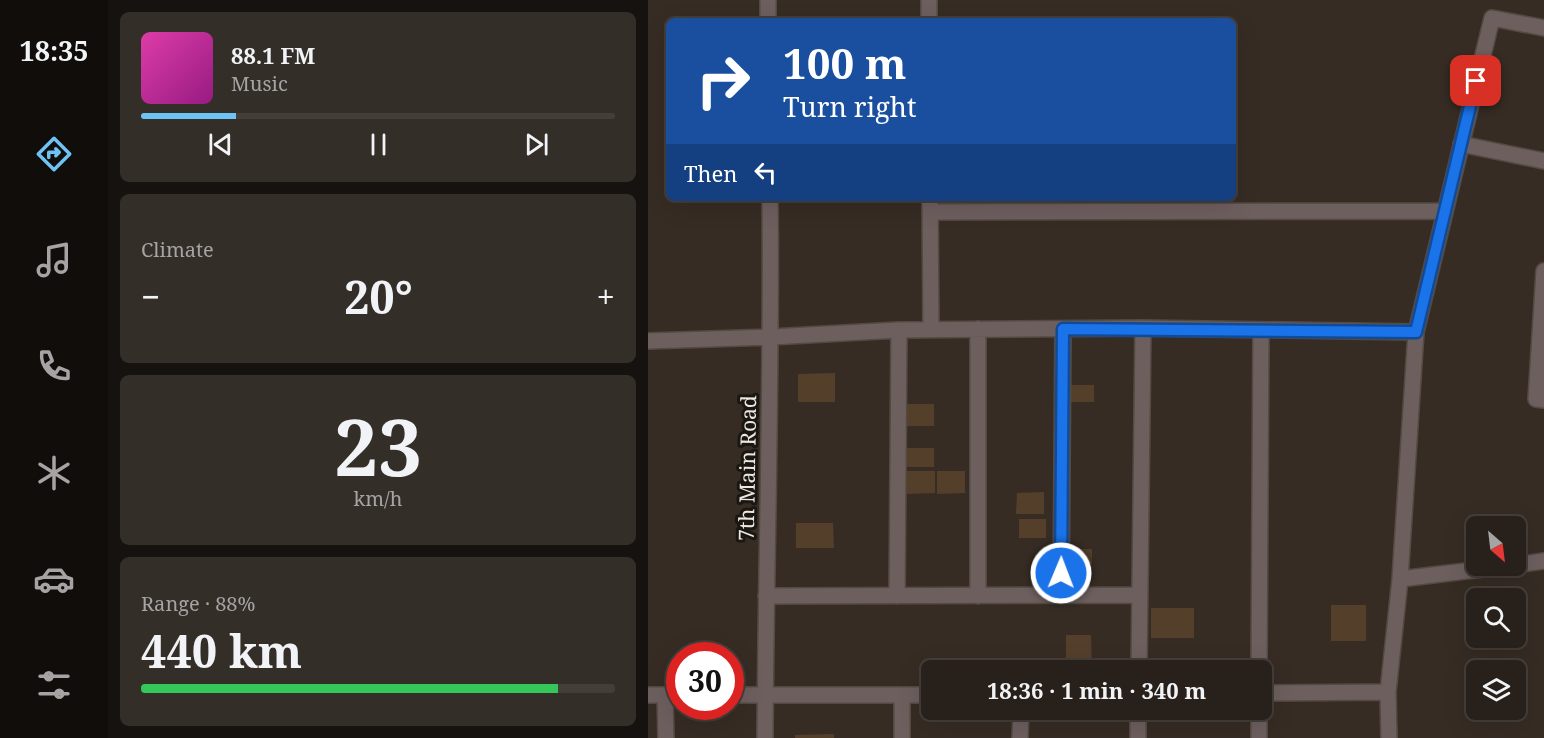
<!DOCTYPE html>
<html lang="en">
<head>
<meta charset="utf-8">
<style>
	body { margin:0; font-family:"Noto Serif",serif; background:#342e28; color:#f1f3f6; height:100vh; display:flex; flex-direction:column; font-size:22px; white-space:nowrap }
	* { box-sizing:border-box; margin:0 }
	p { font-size:20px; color:#a5a3a3 }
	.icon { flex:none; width:33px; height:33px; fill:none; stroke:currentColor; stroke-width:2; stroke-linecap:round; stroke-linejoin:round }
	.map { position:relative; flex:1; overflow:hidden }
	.drawer { display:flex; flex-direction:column; gap:12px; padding:12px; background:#16120f; width:540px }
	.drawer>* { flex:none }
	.top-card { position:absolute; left:18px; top:18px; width:570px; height:183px; border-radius:9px; box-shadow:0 6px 24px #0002,0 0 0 2px #443e3a; background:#1a4fa0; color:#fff; overflow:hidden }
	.needle { width:39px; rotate:152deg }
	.buttons { position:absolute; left:818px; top:516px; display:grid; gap:12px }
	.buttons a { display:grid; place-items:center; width:60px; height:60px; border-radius:9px; background:#28211b; box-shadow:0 6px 24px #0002,0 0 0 2px #443e3a; font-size:30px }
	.speed { position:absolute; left:18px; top:642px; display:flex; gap:12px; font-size:30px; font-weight:700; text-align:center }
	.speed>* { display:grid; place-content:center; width:78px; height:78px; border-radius:50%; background:#28211b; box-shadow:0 6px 24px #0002,0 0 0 2px #443e3a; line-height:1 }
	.speed .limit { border:9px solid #d22; background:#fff; color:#111 }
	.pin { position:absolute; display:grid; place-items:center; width:51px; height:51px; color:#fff; margin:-26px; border-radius:12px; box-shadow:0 3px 9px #0006 }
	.me { position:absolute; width:66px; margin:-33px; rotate:1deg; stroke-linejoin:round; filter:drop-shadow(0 0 4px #0008) }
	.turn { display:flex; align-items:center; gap:21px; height:126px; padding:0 18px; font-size:27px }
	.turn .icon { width:78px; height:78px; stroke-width:2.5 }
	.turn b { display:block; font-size:42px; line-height:51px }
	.then { display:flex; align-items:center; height:57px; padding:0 18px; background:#0003; gap:12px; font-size:22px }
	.big { font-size:45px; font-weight:700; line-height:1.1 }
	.drawer .widget { flex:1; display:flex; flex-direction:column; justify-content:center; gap:9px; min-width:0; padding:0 21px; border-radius:9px; background:#342e28 }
	.drawer .dial { align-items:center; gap:0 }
	.dial b { font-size:78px; line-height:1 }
	.song { display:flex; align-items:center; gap:18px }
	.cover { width:72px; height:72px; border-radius:9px; background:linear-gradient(135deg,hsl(320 70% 55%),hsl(310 70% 35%)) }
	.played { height:6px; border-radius:3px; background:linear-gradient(90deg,#6fc2f4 20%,#443e3a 20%) }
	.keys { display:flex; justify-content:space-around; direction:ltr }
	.heat { display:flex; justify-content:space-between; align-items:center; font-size:33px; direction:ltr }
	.charge { height:9px; border-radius:4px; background:linear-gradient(90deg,#34c759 88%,#443e3a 0) }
	.trip { position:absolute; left:273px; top:660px; width:351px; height:60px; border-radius:9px; background:#28211b; box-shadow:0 6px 24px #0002,0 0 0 2px #443e3a; font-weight:700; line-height:60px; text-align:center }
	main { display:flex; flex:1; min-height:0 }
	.menu { display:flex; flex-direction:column; width:108px; justify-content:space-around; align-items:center; background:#100d0b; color:#a5a3a3 }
	.menu .icon { width:42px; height:42px }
	.menu .active { color:#6fc2f4 }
	.menu b { font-size:27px; color:#f1f3f6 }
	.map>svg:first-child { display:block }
</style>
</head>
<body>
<main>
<nav class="menu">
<b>18:35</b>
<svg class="icon active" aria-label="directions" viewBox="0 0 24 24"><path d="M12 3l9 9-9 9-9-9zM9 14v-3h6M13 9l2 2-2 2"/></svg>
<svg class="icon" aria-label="music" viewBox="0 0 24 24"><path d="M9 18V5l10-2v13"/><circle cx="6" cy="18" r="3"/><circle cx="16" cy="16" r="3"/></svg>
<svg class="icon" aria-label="phone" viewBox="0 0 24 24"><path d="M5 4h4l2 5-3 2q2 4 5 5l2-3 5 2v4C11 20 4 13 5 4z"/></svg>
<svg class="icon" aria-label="climate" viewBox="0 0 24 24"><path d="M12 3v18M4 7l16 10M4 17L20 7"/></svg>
<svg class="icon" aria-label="car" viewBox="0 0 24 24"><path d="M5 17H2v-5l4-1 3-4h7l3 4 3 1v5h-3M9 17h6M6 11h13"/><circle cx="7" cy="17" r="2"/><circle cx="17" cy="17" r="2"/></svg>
<svg class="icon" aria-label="filters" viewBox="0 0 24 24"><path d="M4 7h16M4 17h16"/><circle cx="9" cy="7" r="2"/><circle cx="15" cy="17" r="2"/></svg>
</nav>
<section class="drawer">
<div class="widget">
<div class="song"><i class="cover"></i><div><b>88.1 FM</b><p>Music</p></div></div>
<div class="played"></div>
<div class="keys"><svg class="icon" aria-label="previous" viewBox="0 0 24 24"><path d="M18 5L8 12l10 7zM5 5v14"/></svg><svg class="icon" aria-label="pause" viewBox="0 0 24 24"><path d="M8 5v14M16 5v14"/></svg><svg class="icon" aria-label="next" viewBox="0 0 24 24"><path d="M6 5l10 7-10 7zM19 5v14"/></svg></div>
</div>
<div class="widget"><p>Climate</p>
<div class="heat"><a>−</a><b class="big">20°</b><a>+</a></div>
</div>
<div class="widget dial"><b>23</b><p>km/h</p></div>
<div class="widget"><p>Range · 88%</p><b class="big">440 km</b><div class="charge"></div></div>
</section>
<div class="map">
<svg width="896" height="738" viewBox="0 0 896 738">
	<rect width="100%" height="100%" fill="#362c24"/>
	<!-- building -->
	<path fill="#543f2b" d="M187 373V402H150V374Z
		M421 385H446V402H421Z
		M256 404H286V426H256Z
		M258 448H286V467H258Z
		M258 471H287V493L258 494Z
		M289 471H317V493L289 494Z
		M396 492V514H368L369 493Z
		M371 519H398V538H371Z
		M148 523H185L186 548H148Z
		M419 549H444V564H419Z
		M683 605H718V641H683Z
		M503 608H546V638H503Z
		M418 635H443L444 669 418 670Z
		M186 734V738H147V735Z"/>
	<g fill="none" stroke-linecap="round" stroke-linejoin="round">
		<!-- minor casing -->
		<g stroke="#534a42" stroke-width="18">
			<path id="minor" d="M120 0V21
				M281 0V21
				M813 144 896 161
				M282 198 283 329
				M282 212 797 211
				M896 271 888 399 896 400
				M330 329V596
				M0 341 123 337 251 330 495 328 768 332
				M867 565 896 561
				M752 579 859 566
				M118 596 492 595
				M249 596 251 330
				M413 596 415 329
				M491 670 495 328
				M611 670 613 330
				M614 693 740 692
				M0 695H32
				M82 695H284
				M17 696 18 738
				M117 738C118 558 124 378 122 198
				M254 738V695
				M372 738 373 710
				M490 738V710
				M611 738V710
				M741 738 740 692 752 579 768 332 844 18 896 28"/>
		</g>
		<!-- minor -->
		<use href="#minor" stroke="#6e5f5f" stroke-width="15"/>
	</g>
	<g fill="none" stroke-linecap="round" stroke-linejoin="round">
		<!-- route casing -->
		<g stroke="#114b97" stroke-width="15">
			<path id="route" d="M413 573 415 329 768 332 828 81"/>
		</g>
		<!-- route -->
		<use href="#route" stroke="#1a73e8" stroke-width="10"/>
	</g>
	<g text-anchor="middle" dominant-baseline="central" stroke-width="6" stroke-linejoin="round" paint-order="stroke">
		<!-- street labels -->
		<g font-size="21" fill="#ede7e1" stroke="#1a1612">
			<text transform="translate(99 468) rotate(-89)">7th Main Road</text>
		</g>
	</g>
</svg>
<div class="buttons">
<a><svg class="needle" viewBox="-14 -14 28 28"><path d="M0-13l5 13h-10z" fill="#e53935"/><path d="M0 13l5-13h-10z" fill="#a5a3a3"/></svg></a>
<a><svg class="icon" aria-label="search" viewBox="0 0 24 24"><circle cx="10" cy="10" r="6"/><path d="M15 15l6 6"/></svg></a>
<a><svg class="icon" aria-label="layers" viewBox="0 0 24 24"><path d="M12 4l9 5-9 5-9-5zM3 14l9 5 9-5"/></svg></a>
</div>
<div class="speed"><div class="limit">30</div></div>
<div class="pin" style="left:828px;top:81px;background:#d93025"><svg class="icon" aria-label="arrive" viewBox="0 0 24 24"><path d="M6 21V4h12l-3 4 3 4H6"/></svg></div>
<svg class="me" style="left:413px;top:573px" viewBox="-20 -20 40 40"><circle r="17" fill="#1a73e8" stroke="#fff" stroke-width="3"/><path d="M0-11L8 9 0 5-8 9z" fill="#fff"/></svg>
<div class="trip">18:36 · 1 min · 340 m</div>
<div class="top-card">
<div class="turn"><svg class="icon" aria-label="right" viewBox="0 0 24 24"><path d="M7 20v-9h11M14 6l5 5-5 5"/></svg><div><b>100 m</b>Turn right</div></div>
<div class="then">Then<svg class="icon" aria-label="left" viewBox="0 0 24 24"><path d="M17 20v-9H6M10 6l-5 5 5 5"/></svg></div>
</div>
</div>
</main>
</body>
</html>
